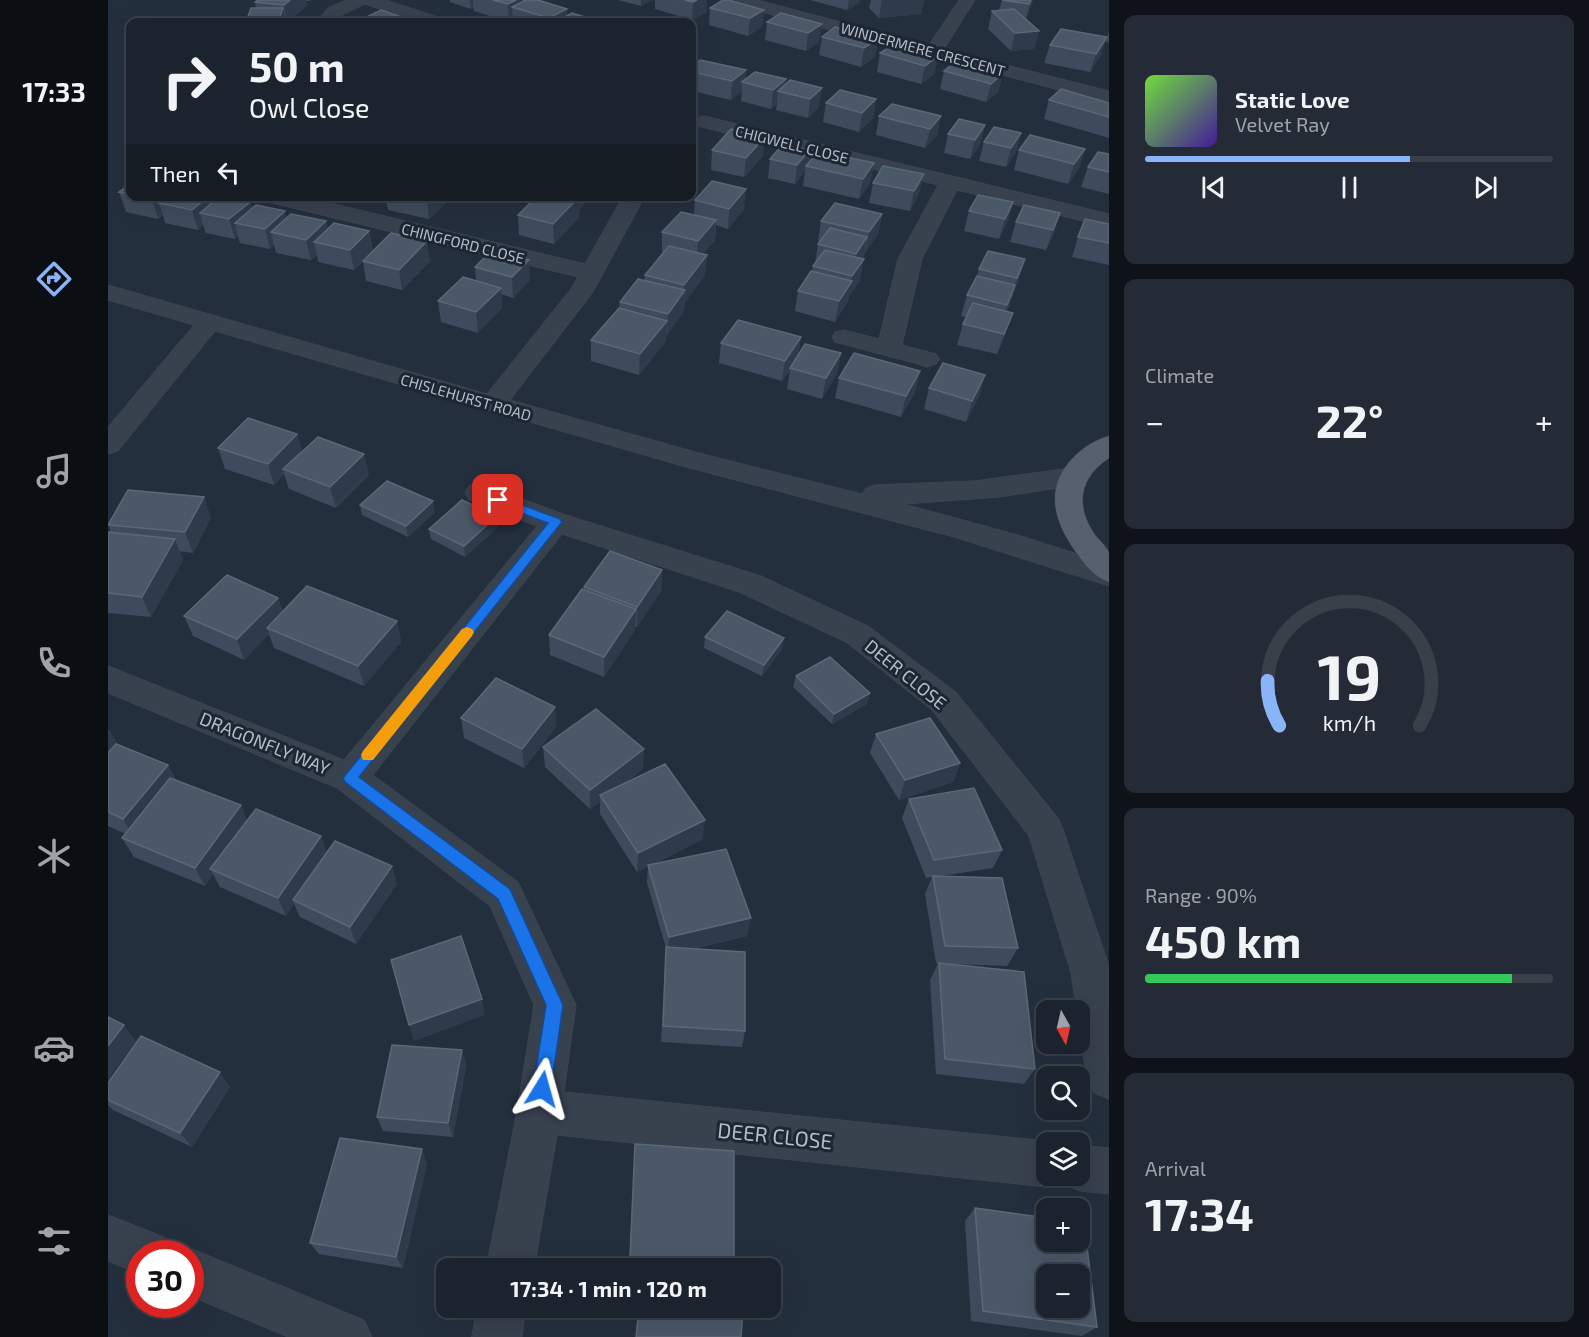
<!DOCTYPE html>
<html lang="en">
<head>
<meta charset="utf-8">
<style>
	body { margin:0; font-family:"Exo 2",sans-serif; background:#242b36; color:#f1f3f6; height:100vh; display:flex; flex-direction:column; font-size:22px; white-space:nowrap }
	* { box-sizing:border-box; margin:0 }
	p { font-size:20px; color:#a0a4aa }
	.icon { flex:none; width:33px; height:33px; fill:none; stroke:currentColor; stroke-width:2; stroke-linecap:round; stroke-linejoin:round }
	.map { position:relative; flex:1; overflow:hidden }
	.drawer { display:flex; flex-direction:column; gap:15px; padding:15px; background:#0f1319; width:480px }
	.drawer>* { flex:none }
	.top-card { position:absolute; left:18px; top:18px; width:570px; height:183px; border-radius:12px; box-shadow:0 6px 24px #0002,0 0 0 2px #39404a; background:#1b232e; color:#f1f3f6; overflow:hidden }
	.needle { width:39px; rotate:172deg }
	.controls { position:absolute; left:928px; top:1000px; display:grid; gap:12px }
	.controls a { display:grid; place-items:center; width:54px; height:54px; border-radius:12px; background:#1b232e; box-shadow:0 6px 24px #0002,0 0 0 2px #39404a; font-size:30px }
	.speed { position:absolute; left:18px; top:1240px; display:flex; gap:12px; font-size:30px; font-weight:700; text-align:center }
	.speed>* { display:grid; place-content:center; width:78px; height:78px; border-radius:50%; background:#1b232e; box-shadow:0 6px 24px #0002,0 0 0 2px #39404a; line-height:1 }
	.speed .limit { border:9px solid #d22; background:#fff; color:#111 }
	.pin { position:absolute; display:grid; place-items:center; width:51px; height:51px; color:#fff; margin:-26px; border-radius:12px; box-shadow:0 3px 9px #0006 }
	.me { position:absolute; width:66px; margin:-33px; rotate:8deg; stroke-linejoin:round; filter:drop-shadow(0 0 4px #0008) }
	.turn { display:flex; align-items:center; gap:21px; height:126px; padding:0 24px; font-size:27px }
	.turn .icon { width:78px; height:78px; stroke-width:2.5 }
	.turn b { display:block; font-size:42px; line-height:51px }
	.then { display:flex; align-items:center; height:57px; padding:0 24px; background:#0003; gap:12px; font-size:22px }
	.big { font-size:45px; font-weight:700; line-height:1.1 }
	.drawer .card { flex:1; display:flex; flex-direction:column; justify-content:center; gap:9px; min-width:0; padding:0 21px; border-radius:12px; background:#242b36 }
	.drawer .dial { align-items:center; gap:0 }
	.dial svg { height:156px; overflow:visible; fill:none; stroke:#39404a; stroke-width:7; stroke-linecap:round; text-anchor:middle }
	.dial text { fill:#f1f3f6; stroke:none }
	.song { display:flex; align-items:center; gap:18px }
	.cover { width:72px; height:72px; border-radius:9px; background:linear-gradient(135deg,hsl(100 70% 55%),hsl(260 70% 35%)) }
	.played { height:6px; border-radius:3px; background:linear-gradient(90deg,#8ab4f8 65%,#39404a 65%) }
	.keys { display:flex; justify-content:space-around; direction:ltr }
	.heat { display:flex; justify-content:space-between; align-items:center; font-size:33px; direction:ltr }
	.charge { height:9px; border-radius:4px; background:linear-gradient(90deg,#34c759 90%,#39404a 0) }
	.trip { position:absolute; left:328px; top:1258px; width:345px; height:60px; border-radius:12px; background:#1b232e; box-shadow:0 6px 24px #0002,0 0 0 2px #39404a; font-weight:700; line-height:60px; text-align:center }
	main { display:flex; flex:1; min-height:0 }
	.tab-bar { display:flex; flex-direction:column; width:108px; justify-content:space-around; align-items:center; background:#0b0e12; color:#a0a4aa }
	.tab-bar .icon { width:42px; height:42px }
	.tab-bar .selected { color:#8ab4f8 }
	.tab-bar b { font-size:27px; color:#f1f3f6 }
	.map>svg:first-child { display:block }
</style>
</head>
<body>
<main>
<nav class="tab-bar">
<b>17:33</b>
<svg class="icon selected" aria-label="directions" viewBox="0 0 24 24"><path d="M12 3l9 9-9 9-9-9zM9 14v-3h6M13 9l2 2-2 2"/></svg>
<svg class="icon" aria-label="music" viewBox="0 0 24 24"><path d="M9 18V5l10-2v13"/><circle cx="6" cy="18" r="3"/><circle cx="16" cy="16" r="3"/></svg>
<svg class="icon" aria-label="phone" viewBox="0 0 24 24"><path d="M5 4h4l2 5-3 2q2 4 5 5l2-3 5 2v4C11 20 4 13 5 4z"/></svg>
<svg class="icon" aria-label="climate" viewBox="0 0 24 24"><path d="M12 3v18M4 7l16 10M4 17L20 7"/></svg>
<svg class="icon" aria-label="car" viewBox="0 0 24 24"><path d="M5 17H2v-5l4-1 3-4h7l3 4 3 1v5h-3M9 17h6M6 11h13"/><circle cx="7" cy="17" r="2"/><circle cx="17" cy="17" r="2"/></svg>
<svg class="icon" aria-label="filters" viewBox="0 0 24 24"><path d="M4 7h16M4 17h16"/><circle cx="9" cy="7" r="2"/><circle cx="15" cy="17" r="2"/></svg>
</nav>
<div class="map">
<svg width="1001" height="1337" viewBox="0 0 1001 1337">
	<rect width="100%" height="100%" fill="#242f3e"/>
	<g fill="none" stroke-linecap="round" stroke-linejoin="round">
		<!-- minor casing -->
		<g stroke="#414a57" stroke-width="1">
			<path id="minor" d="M239 0H278L333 18 336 22H311L257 4 232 16 225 22H208L220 8Z
				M621 0H649L821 45 851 0H867L836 49 1001 91V103L623 4Z
				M596 116 1001 214V224L995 226 849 190 814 259 794 345 828 354 832 359 828 364 819 367 810 364 727 342 724 337 727 332 736 330 771 339 790 259 830 185 589 126 586 122 589 118Z
				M154 196H193L477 264 515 196H537L485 292 402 400 591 453 754 494 758 488 768 485 866 481 963 468 973 470 977 477 973 484 963 486 891 497 796 504 910 535 1001 564V586L846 537 578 467 107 331 10 451 0 454V427L86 325 0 300V285L379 394 462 290 470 277 156 201Z
				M371 483 458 515 653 576 760 626 848 692 950 818 955 829 1001 966V1099L986 1093C975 1068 972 1039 972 1011H969L963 973 921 836 824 710 738 642 631 592 454 534 265 775 410 882 468 1005 456 1092 939 1141 943 1143H939V1176H972V1145L1001 1148V1194L972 1191 956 1184 954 1180 939 1187 449 1135 426 1269H378L409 1111 426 1005 382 906 229 788 0 693V666L236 760 429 526 361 500 357 493 361 486Z
				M0 1215 56 1237 63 1254H32V1274L0 1261Z
				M82 1248 256 1320 264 1337H180L82 1296V1254H68Z
				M370 1308H418L414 1337H364Z"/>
		</g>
		<!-- primary casing -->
		<g stroke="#414a57" stroke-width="1">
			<path id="primary" d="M1001 436V458C972 477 966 505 987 535 991 540 999 547 1001 553 1001 562 1001 573 1001 582 986 577 977 565 968 552 947 523 936 490 963 460 973 449 986 440 1001 436Z"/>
		</g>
		<!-- minor -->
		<use href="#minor" fill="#38414e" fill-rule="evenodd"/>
		<!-- primary -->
		<use href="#primary" fill="#56606e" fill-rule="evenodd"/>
	</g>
	<!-- wall -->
	<path fill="#3f4b5c" d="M150 0H203L202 1H198L199 5 180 22H138L148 8 147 2Z
		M342 0H430L459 15 489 21V22H405V20L401 22 366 11 365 7 363 9 342 2Z
		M510 0H544L533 6Z
		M547 0H599V12L584 20 547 9Z
		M702 0H752V2L739 10Z
		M763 0H816L813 14 771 18 761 8Z
		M894 0H925L918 19 931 31 926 49 903 51 880 29 884 11 891 10Z
		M602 8 656 10 654 27 640 36 601 25Z
		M673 13 711 42 698 51 657 40 659 22Z
		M1001 31V42H998Z
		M714 37 770 39 767 57 753 67 711 55Z
		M942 45 993 55 982 72 936 63Z
		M772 53 830 56 826 74 813 84 769 72Z
		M584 58 588 59V63L638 70 637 80 678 79 677 85 682 80 711 107 700 118 668 110 669 104 663 109 633 101 634 91 623 100 584 91Z
		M836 71 895 73 890 92 878 102 832 89Z
		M768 99 765 118 751 132 715 122 718 103Z
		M941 100 1001 103V138L936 119Z
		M771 116H833L829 135 817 148 768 135Z
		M877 125 872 144 862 159 836 153 840 134Z
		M913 133 908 152 898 167 871 161 876 142Z
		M977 149 971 168 960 184 906 170 911 150Z
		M604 150 655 156 636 177 603 170Z
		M702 150 700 164 766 163 762 183 751 199 695 186 697 171 687 184 660 178 662 159Z
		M1001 154V194L973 187 980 167Z
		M816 174 811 193 802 211 761 203 765 183Z
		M22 184V196H106L107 200 142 202 144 208 179 218 218 221 220 229 261 231 265 251 322 261 294 290 258 281 255 261 246 270 210 262 209 255 203 260 168 253 166 245 162 249 132 243 130 236 127 239 98 233 95 225 90 230 57 223 55 215 50 219 18 212 11 192Z
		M277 196H340L341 200 321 219 280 210Z
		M429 196H483L471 210V217L446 244 411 235 410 215Z
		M587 200 636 209 620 229 608 225 607 240 595 254 599 255 597 275 577 302 576 311 559 335 558 334V341L531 375 483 361V340L511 308 512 302 536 280 537 275 555 252H554V232L586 215Z
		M905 202 899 222 891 239 856 231 861 211Z
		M952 213 946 233 938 250 902 242 908 222Z
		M774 214 770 234 757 252 754 259 752 280 741 297 740 301 727 322 687 311 690 291 704 271 705 266 707 264 710 244 712 241H710L713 221Z
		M1001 224V265L964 257 970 237Z
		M917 259 911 279 899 311 898 333 889 354 849 345 855 324 858 317 853 316 859 295 869 276 871 269Z
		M367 267 422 280 405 298 393 294 394 308 370 333 333 322 330 301 368 281Z
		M693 337 690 355 733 353 729 374 714 399 679 389 682 370 674 381 611 363 613 343Z
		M812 371 807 392 793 417 727 398 731 378Z
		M877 375 871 396 858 422 816 409 821 388Z
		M189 434 194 451 261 475 228 508 181 489 176 474 166 485 117 469 110 448Z
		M252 505 327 512 300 537 254 515Z
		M103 517 85 553 71 551 75 560 43 617 0 613V532L3 533 0 524Z
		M390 527 357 557 323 539 321 529Z
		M554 570 553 591 529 627H527V630L496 677 442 655 441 635 476 590V587Z
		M170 598 175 612 289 621 293 642 256 686 166 648 161 634 136 660 85 636 76 616Z
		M597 637 674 649 654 676 596 648Z
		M688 676 762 693 759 704 724 724 685 687Z
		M447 707 448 727 416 768 356 738 353 718Z
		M0 730 10 744 60 765 68 780 133 805 139 820 219 853 289 884 248 944 192 917 186 904 178 916 112 887 105 874 97 886 26 857 14 838 18 834 0 826Z
		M768 734 852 763 845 782 791 800 762 753Z
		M435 747 535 769 516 784 595 839 546 864 639 936 584 949 637 1031 634 1047 553 1042 558 948 539 883 540 866 529 872 492 814V802L482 809 437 767Z
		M801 799 894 850 885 868 833 876 910 948 899 966 841 964 927 1069 916 1084 828 1074 822 980 830 964 828 963 817 894 824 877 818 878 794 818Z
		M354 1050 358 1066 345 1137 275 1131 269 1117Z
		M0 1083 122 1087 84 1147 5 1110 0 1105Z
		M527 1144 626 1266 625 1269H521Z
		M319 1163 295 1268 211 1254 202 1243Z
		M867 1208 989 1327 974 1336 863 1321 857 1221Z"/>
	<!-- shaded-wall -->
	<path fill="#2f3b4b" d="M182 0H198L199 5 179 22 176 5Z
		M362 0H365V7L363 9Z
		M408 0H418L404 7 405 20 401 22 400 4Z
		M533 0H544L533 6Z
		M589 0H599V12L584 20 585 2Z
		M741 0H752V2L739 10Z
		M774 0H816L813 14 771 18Z
		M923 0H925L923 6 917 22Z
		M175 8 178 22H170Z
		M459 9V22H441V18Z
		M656 10 654 27 640 36 642 18Z
		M296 18 297 22H286Z
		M714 24 711 42 698 51 700 33Z
		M931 31 926 49 903 51 907 33Z
		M999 37 993 55 982 72 988 54Z
		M770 39 767 57 753 67 756 48Z
		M830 56 826 74 813 84 817 66Z
		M588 59V73L584 72V63Z
		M638 70 636 83 634 82V91L623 100 624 81Z
		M895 73 890 92 878 102 883 84Z
		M678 79 676 93 670 91 669 104 663 109 665 90Z
		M714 88 711 107 700 118 702 99Z
		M768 99 765 118 751 132 754 113Z
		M833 116 829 135 817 148 822 129Z
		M877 125 872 144 862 159 867 140Z
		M913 133 908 152 898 167 903 148Z
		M657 137 655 156 636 177 638 158Z
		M977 149 971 168 960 184 966 164Z
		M702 150 699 167 698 166 697 171 687 184 689 165Z
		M766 163 762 183 751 199 755 179Z
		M816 174 811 193 802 211 806 191Z
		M638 189 636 209 620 229 621 209Z
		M47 196H70L51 203 55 215 50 219 44 199Z
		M101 196H106L111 212 92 213 95 225 90 230 84 210Z
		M322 196H340L341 200 321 219 319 199Z
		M469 196H483L471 210V217L446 244 445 224 469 199Z
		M142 202 147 222 127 223 130 236 127 239 121 219Z
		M905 202 899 222 891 239 897 219Z
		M177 211 182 231 163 232 166 245 162 249 157 229Z
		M952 213 946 233 938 250 945 230Z
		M774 214 770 234 757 253 761 232Z
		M608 220 607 240 589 261 590 241Z
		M218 221 222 241 206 242 209 255 203 260 198 240Z
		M261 231 265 251 246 270 242 250Z
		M759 237 756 257 744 274 748 254Z
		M319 241 322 261 294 290 291 270Z
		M599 255 597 275 577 302 576 311 559 335 560 314 575 293 576 285Z
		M756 259 752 280 741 297 744 276Z
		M917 259 911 279 893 325 899 305Z
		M421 260 422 280 405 298 404 277Z
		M744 281 740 301 727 322 731 301Z
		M393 288 394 308 370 333 368 312Z
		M905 313 898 333 889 354 896 334Z
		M559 321 558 341 531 375 532 354Z
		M693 337 690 357 682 368 674 381 677 361Z
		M733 353 729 374 714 399 718 378Z
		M812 371 807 392 793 417 798 396Z
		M877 375 871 396 858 422 864 401Z
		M189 434 195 455 175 469 176 474 166 485 160 464Z
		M256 454 261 475 228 508 222 487Z
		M96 497 103 517 85 553 77 532Z
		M325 501 327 512 300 537 298 526Z
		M389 516 390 527 357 557 356 546Z
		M67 539 75 560 43 617 34 597Z
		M554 570 553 591 529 627V607Z
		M170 598 177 618 159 628 161 634 136 660 129 639Z
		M528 609 527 630 496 677V657Z
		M289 621 293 642 256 686 250 666Z
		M676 638 674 649 654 676 656 665Z
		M762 693 759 704 724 724 726 714Z
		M447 707 448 727 416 768 414 749Z
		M2 731 13 750 0 765V733Z
		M536 749 535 769 495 800 492 795V802L482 809V790Z
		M852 763 845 782 791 800 797 780Z
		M60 765 70 785 26 838 15 819Z
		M133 805 141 824 102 869 105 874 97 886 87 868Z
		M597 820 595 839 529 872 530 853Z
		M213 836 220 855 185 900 186 904 178 916 170 898Z
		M284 866 289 884 248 944 242 927Z
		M643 918 639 936 560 954 561 937Z
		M374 999 377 1015 306 1041 301 1025Z
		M16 1025 28 1041 0 1080V1046Z
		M354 1050 358 1066 345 1137 340 1123Z
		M112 1072 122 1087 84 1147 72 1133Z
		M314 1149 319 1163 295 1268 288 1257Z"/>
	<!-- building -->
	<path fill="#4b5868" stroke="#5c6777" stroke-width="1.5" fill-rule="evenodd" d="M150 0H182L176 5 147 2Z
		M385 0H408L400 4Z
		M418 0H430L459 9 441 18 404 7Z
		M577 0H589L585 2Z
		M615 0H620L656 10 642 18 602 8Z
		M894 0H923L921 4Z
		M143 8H175L170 22H138Z
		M906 9 931 31 907 33 884 11Z
		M273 10 296 18 286 22H259L252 20Z
		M464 13 489 21 487 22H447Z
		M673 13 714 24 700 33 659 22Z
		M303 18 316 22H293Z
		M727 27 770 39 756 48 714 37Z
		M953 29 999 37 988 54 942 45Z
		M786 44 830 56 817 66 772 53Z
		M584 58 588 59 584 63Z
		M592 60 638 70 624 81 584 72V67Z
		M848 61 895 73 883 84 836 71Z
		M647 72 678 79 665 90 634 82Z
		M682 80 714 88 702 99 670 91Z
		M953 89 1001 103V117L941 100Z
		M732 90 768 99 754 113 718 103Z
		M784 104 833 116 822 129 771 116Z
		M851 119 877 125 867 140 840 134Z
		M886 127 913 133 903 148 876 142Z
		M623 129 657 137 638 158 604 150Z
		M922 135 977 149 966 164 911 150Z
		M675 144 702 150 689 165 662 159Z
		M710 151 766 163 755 179 698 166Z
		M990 152 1001 154V172L980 167Z
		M775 166 816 174 806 191 765 183Z
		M604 181 638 189 621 209 587 200Z
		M22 184V194L11 192Z
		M870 195 905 202 897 219 861 211Z
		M33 196H47L44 199Z
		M59 196H101L84 210 51 203Z
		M112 196H117L142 202 121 219 92 213Z
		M306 196H322L319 199Z
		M429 196H467L471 197 445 224 410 215Z
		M727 203 774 214 761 232 713 221Z
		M148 205 177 211 157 229 127 223Z
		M916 205 952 213 945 230 908 222Z
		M573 212 608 220 590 241 554 232Z
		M183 214 218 221 198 240 163 232Z
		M977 219 1001 224V243L970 237Z
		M226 223 261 231 242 250 206 242Z
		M722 228 759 237 748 254 710 244Z
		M283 233 319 241 291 270 255 261Z
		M561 246 599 255 576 285 537 275Z
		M384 250 421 260 404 277 367 267Z
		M717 250 756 259 744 276 705 266Z
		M880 251 917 259 909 278 871 269Z
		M703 271 744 281 731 301 690 291Z
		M869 276 907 285 899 305 859 295Z
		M355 277 393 288 368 312 330 301Z
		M530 279 577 290 560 314 512 302Z
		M865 303 905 313 896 334 855 324Z
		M511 308 559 321 532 354 483 340Z
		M630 320 693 337 677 361 613 343Z
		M697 344 733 353 718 378 682 368Z
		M746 353 812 371 798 396 731 378Z
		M835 363 877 375 864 401 821 388Z
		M140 418 189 434 160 464 110 448Z
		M210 437 256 454 222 487 175 469Z
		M279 481 325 501 298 526 252 505Z
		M20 490 96 497 77 532 0 525Z
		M354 500 389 516 356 546 321 529Z
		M0 532 67 539 34 597 0 593Z
		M502 551 554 570 529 607 476 587Z
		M119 575 170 598 129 639 76 616Z
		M199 586 289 621 250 666 159 628Z
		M474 589 528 609 496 657 441 635Z
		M619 611 676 638 656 665 597 637Z
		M722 657 762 693 726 714 688 676Z
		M388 678 447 707 414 749 353 718Z
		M488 709 536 749 482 790 435 747Z
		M822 718 852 763 797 780 768 734Z
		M8 744 60 765 15 819 0 812V753Z
		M557 764 597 820 530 853 492 795Z
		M62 778 133 805 87 868 14 838Z
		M866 788 894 850 826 860 801 799Z
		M148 809 213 836 170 898 102 869Z
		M227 841 284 866 242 927 185 900Z
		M618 849 643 918 561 937 540 865Z
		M825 876 894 878 910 948 837 946Z
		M353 936 374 999 301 1025 283 960Z
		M558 947 637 952V1031L555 1026Z
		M831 963 916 972 927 1069 837 1059Z
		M0 1017 16 1025 0 1046Z
		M33 1036 112 1072 72 1133 0 1100V1083Z
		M284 1045 354 1050 340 1123 269 1117Z
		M232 1138 314 1149 288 1257 202 1243Z
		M527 1144 626 1151V1266L522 1258Z
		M867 1208 939 1218V1242H972V1222L976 1223 989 1327 875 1311ZM939 1275H972V1308H939Z
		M531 1308H635L633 1337H528Z"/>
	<!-- route -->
	<path fill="#1a73e8" stroke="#114b97" stroke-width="1.5" d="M390 496 452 519 454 522 251 777 402 889 455 1005 443 1089 441 1096 434 1098 428 1096 425 1089 438 1005 390 899 237 782 235 778 440 523 386 503 384 500Z"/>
	<!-- slow -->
	<path fill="#f59e0b" d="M359 627 364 629 366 632 364 636 265 760H255L253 755 255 751 354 629Z"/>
	<g text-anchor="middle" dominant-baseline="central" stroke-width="6" stroke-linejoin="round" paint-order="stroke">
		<!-- far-street labels -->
		<g font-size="15" fill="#b4bcc9" stroke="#1d2633">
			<text transform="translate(815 49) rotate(15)">WINDERMERE CRESCENT</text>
			<text transform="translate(684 144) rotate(14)">CHIGWELL CLOSE</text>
			<text transform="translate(355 243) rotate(14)">CHINGFORD CLOSE</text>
			<text transform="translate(358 397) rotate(16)">CHISLEHURST ROAD</text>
		</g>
		<!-- street labels -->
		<g font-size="18" fill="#b4bcc9" stroke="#1d2633">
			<text transform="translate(798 674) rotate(39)">DEER CLOSE</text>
			<text transform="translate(157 743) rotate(22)">DRAGONFLY WAY</text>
		</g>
		<!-- near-street labels -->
		<g font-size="21" fill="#b4bcc9" stroke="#1d2633">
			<text transform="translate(667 1135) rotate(6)">DEER CLOSE</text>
		</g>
	</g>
</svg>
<div class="controls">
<a><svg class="needle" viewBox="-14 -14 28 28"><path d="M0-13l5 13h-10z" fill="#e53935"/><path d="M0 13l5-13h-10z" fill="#a0a4aa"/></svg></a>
<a><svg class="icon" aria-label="search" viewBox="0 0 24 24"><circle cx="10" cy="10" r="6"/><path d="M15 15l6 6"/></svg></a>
<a><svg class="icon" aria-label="layers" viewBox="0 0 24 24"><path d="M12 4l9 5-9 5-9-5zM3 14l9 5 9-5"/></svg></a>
<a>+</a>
<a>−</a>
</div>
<div class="speed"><div class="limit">30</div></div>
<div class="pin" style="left:390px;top:500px;background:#d93025"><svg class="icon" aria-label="arrive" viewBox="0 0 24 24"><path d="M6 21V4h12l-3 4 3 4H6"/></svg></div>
<svg class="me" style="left:434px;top:1089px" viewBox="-20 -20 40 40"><path d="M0-17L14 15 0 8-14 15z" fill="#1a73e8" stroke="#fff" stroke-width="4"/></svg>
<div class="trip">17:34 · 1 min · 120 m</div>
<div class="top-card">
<div class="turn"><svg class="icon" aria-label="right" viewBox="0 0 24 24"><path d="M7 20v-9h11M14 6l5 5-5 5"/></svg><div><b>50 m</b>Owl Close</div></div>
<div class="then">Then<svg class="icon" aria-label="left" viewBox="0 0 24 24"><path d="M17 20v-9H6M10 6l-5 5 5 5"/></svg></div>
</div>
</div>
<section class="drawer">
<div class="card">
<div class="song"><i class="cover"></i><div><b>Static Love</b><p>Velvet Ray</p></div></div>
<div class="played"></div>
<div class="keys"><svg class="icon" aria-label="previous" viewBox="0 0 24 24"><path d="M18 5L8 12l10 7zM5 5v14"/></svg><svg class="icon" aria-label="pause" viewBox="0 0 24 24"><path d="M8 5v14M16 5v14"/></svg><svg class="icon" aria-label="next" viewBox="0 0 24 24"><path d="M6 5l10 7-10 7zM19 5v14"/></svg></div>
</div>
<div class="card"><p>Climate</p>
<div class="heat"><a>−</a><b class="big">22°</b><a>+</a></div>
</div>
<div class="card dial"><svg viewBox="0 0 100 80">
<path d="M14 69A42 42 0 1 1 86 69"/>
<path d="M14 69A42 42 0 0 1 8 46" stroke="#8ab4f8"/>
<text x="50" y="56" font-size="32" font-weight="700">19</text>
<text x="50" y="72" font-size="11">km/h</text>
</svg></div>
<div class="card"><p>Range · 90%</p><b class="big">450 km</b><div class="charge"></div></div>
<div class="card"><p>Arrival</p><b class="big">17:34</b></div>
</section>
</main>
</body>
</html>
